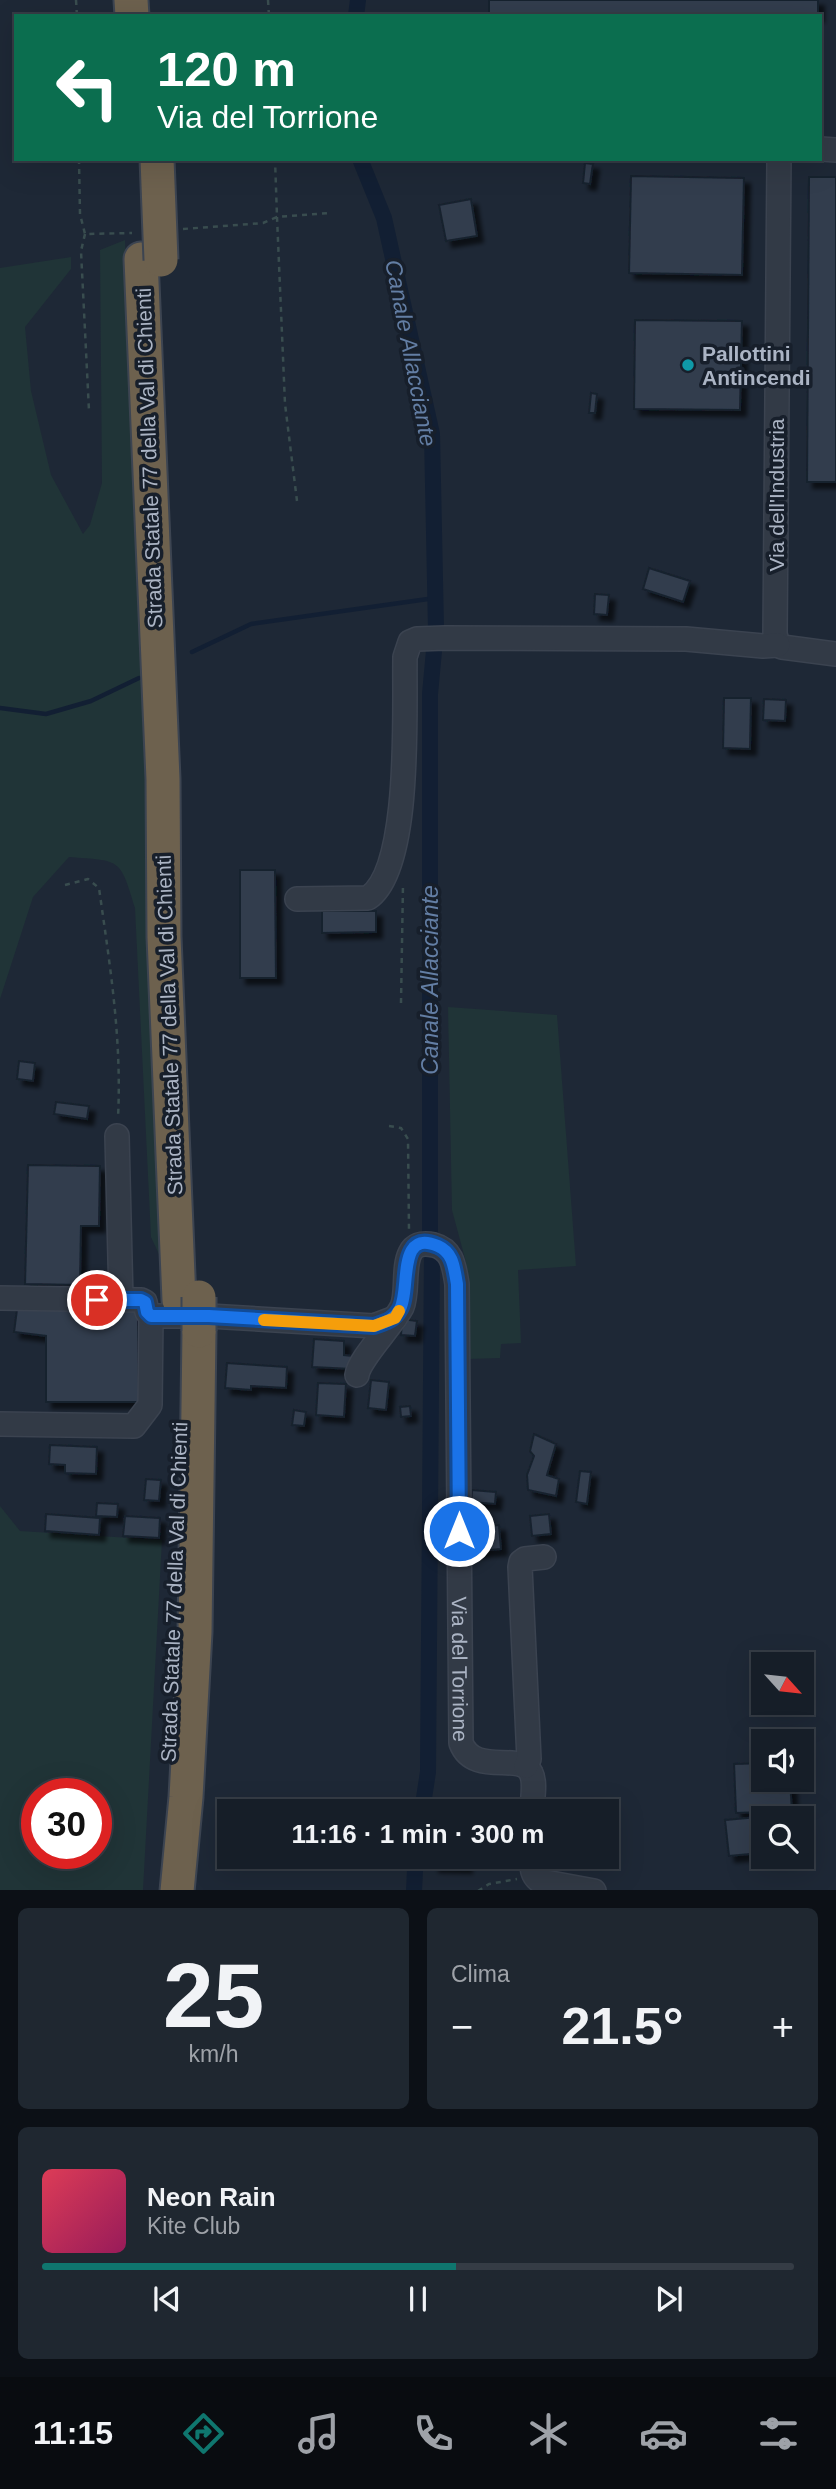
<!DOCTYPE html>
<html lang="it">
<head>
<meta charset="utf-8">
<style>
	body { margin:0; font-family:Arial,sans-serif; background:#1f2730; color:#f1f3f6; height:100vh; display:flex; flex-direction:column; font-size:26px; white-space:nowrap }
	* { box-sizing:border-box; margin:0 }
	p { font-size:23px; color:#9ea2a8 }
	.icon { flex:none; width:38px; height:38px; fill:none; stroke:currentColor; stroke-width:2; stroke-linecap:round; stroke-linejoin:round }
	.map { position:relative; height:1890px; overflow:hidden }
	.panel { display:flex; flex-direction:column; gap:18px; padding:18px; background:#0c1016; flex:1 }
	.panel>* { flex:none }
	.guide { position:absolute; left:14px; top:14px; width:808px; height:147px; border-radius:0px; box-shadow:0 7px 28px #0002,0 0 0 2px #353c45; background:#0b6e4f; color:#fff; overflow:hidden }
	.needle { width:46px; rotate:117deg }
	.buttons { position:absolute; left:751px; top:1652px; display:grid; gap:14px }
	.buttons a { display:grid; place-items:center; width:63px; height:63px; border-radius:0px; background:#161e28; box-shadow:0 7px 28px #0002,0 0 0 2px #353c45; font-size:35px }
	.speed { position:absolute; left:21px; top:1778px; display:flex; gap:14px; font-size:35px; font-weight:700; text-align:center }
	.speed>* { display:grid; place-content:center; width:91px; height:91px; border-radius:50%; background:#161e28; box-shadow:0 7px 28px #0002,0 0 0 2px #353c45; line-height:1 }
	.speed .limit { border:10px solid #d22; background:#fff; color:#111 }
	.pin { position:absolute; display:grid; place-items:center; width:60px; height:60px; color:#fff; margin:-30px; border:4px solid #fff; border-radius:50%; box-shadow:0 2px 7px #0007 }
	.me { position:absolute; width:77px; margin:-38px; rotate:0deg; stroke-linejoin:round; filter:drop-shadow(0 0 5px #0008) }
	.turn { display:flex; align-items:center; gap:24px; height:147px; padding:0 28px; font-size:32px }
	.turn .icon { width:91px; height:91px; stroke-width:2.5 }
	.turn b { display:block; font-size:49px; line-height:60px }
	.big { font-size:52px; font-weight:700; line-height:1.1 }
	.panel .widget { flex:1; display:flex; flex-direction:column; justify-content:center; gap:10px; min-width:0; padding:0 24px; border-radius:10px; background:#1f2730 }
	.panel .dial { align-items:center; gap:0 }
	.dial b { font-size:91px; line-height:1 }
	.song { display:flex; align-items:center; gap:21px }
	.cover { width:84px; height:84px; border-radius:10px; background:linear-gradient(135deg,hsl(350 70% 55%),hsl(330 70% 35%)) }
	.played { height:7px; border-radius:4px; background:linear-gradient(90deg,#0f766e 55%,#353c45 55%) }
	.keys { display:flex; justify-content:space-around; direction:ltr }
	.heat { display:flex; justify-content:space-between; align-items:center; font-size:38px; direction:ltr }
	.panel .tiles { flex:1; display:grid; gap:18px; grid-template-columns:1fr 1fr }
	.widget:last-child { grid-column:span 2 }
	.trip { position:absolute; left:217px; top:1799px; width:402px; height:70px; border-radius:0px; background:#161e28; box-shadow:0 7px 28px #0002,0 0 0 2px #353c45; font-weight:700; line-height:70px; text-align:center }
	.dock { display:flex; height:112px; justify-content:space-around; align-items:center; background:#090c10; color:#9ea2a8 }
	.dock .icon { width:49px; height:49px }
	.dock .current { color:#0f766e }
	.dock b { font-size:32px; color:#f1f3f6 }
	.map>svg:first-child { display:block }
</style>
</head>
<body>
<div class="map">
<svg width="836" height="1891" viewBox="0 0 836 1891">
	<defs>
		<filter id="shadow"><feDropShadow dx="6" dy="6" stdDeviation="2" flood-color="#0009"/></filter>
	</defs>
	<rect width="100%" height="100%" fill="#1e2836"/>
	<!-- green -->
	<path fill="#203437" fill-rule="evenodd" d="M125 240 164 1265 151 1237 135 908C120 857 120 861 69 857L33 897 0 999V268L71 257V269L25 327 31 391 51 475 83 534 90 525 102 483 100 250Z
		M448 1007 557 1015 576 1266 518 1270 521 1343 501 1344 500 1358 467 1359 466 1262 452 1210Z
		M0 1506 20 1531 162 1540 143 1890H0ZM37 1794H96V1853H37Z"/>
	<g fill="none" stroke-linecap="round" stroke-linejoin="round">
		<!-- stream -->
		<path stroke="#121f33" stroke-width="4.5" d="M192 652 251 624 435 598
			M0 708 46 714 91 701 139 678"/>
		<!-- canal -->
		<path stroke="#121f33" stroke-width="16" d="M356 16 358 0
			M360 159 384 218 432 434 436 629 430 694V1238L432 1253 428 1772 422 1811
			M414 1891 415 1870"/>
	</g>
	<!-- building -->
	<path fill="#303c4d" stroke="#19212d" stroke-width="2" filter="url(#shadow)" d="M489 0H818V16H489Z
		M585 163 593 164 590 184 583 183Z
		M631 176 744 178 742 275 629 273Z
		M809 177H836V482H807Z
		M471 199 477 236 446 241 439 205Z
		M635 320 742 321 740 410 634 409Z
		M591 393 597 394 595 413H589Z
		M649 568 690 581 683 602 643 589Z
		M595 594 609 595 607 615 594 614Z
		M724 698H751L750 749 723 748Z
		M764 699 786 700 785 721 763 720Z
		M240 870H275L276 978H240Z
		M322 911H376V932L322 933Z
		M19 1061 35 1063 33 1081 17 1079Z
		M56 1102 89 1106 87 1119 54 1114Z
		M28 1165 100 1166 99 1226H81L80 1285 25 1284Z
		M17 1309 138 1311 139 1402H46V1336L14 1332Z
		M402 1319 417 1321 415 1336 401 1335Z
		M314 1339 344 1341V1355L353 1356 352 1369 312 1367Z
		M227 1363 287 1367 286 1388 251 1386V1390L225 1388Z
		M371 1380 389 1382 386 1410 368 1408Z
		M318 1383 346 1384 344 1417 316 1415Z
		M410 1406 411 1416 401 1417 400 1407Z
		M294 1410 306 1412 304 1426 292 1425Z
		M534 1434 556 1444 547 1475 559 1479 556 1496 528 1490 527 1475 534 1456 530 1451Z
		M50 1445 97 1447 96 1474 65 1473V1465L49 1464Z
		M580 1471 591 1472 587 1504 576 1502Z
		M146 1479 161 1480 159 1501 144 1500Z
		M472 1490 496 1492 495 1504 471 1502Z
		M97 1503 118 1504 117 1517 96 1516Z
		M46 1514 100 1518 99 1535 45 1531Z
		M549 1514 551 1534 532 1536 530 1516Z
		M125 1516 160 1518 159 1538 123 1536Z
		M499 1525 501 1549 466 1552V1528Z
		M763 1763V1780H790L792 1811 736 1813 734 1764Z
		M435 1805 459 1806V1811H435Z
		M758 1817 761 1853 729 1856 725 1820Z
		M433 1857H466V1867L433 1866Z"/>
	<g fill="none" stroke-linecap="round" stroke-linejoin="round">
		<!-- minor casing -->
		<g stroke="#3b4350" stroke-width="26">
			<g id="minor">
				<path d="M821 149 836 150"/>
				<path d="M779 159 775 634 778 645 782 647 836 654"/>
				<path d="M297 899 368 898C412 869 404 709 405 657L410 642 417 639 445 638 686 639 763 646 778 645"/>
				<path d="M117 1136 121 1300"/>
				<path d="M0 1298 141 1300 145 1302 147 1312 151 1316 150 1405 134 1426 0 1424"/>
				<path d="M151 1316H209L374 1326 395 1318"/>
				<path id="s1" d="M357 1375C359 1359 392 1326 402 1307 411 1287 395 1236 434 1245 453 1250 454 1267 457 1284L461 1743C474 1777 522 1751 531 1773 536 1783 532 1800 532 1811"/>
				<path d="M526 1766 529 1759 520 1567 521 1562 525 1559 544 1557"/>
				<path d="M532 1857C532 1867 531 1875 540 1881L594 1891"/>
			</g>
		</g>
		<!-- highway casing -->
		<g stroke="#3c4451" stroke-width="37">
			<path id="highway" d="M131 0 132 16
				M141 259 163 779 164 937 179 1300
				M177 1891 186 1797 195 1632 199 1331"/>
		</g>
		<!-- path -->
		<path stroke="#394d4f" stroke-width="2.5" stroke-dasharray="5 5" stroke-linecap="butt" d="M76 0 77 16
			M268 0 269 16
			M79 159 80 214 85 234 132 233
			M183 229 263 223 277 217 275 159
			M85 234 81 251 89 411
			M297 501 285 404 277 217 330 213
			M65 885 88 879 99 888C110 966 122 1039 118 1118
			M401 1003 403 884
			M389 1126 401 1128 408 1139 409 1231
			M478 1891 489 1884 517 1879"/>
		<!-- minor -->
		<use href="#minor" stroke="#323a46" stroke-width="23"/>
		<!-- highway -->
		<use href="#highway" stroke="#6d614e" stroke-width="33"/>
		<!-- highway-bridge casing -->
		<g stroke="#3c4451" stroke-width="37" stroke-linecap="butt">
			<path id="highway-bridge" d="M157 159 161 260
				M199 1331V1297"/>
		</g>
		<!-- highway-bridge -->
		<use href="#highway-bridge" stroke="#6d614e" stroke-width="33"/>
	</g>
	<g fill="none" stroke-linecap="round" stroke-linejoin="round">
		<!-- route casing -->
		<g stroke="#114b97" stroke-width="18">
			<path id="route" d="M97 1300H141L145 1302 147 1312 151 1316H209L374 1326C386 1322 394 1320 400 1309 411 1290 396 1228 438 1246 454 1253 454 1269 457 1284L459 1531"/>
		</g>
		<!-- route -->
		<use href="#route" stroke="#1a73e8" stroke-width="12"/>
		<!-- slow -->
		<path stroke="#f59e0b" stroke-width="12" d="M264 1320 374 1326 395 1318 399 1311"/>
	</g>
	<!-- markers -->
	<circle fill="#0f9aa8" stroke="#171f2b" stroke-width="2.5" cx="688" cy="365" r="7"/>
	<g text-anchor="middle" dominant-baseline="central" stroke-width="7" stroke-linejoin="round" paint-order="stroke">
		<!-- poi labels -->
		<g font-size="21" font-weight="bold" fill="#abb4c4" stroke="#171f2b" text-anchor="start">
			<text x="702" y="353">Pallottini<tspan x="702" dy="24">Antincendi</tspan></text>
		</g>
		<!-- street labels -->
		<g font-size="21" fill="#abb4c4" stroke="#171f2b">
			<text transform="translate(149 458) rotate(-92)">Strada Statale 77 della Val di Chienti</text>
			<text transform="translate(776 495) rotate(-90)">Via dell'Industria</text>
			<text transform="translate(169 1025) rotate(-92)">Strada Statale 77 della Val di Chienti</text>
			<text transform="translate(174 1592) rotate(-88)">Strada Statale 77 della Val di Chienti</text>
			<text stroke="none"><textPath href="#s1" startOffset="598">Via del Torrione</textPath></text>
		</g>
		<!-- water labels -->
		<g font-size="23" font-style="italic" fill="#637ea4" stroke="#171f2b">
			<text transform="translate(411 353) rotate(79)">Canale Allacciante</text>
			<text transform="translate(430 980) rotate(-90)">Canale Allacciante</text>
		</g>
	</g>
</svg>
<div class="buttons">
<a><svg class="needle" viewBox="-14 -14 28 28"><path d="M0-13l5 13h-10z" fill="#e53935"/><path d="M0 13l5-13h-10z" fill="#9ea2a8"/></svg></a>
<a><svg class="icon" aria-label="sound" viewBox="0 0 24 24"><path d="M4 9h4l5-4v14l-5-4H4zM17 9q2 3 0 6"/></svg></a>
<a><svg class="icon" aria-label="search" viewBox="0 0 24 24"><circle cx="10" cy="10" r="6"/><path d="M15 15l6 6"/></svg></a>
</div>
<div class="speed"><div class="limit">30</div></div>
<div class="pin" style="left:97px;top:1300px;background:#d93025"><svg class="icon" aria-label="arrive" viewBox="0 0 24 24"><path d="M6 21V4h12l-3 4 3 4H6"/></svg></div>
<svg class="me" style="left:459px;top:1531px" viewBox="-20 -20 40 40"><circle r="17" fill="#1a73e8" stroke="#fff" stroke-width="3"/><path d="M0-11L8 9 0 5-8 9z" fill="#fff"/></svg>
<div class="trip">11:16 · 1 min · 300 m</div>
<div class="guide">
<div class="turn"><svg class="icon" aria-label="left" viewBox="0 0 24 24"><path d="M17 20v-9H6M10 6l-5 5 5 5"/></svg><div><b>120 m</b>Via del Torrione</div></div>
</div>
</div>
<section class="panel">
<div class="tiles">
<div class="widget dial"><b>25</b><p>km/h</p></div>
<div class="widget"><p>Clima</p>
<div class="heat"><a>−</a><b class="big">21.5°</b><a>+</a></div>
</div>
<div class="widget">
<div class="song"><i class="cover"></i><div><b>Neon Rain</b><p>Kite Club</p></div></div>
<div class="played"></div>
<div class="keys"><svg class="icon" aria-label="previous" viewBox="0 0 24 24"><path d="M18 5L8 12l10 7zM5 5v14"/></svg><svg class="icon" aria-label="pause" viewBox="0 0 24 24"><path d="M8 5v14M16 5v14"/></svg><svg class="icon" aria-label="next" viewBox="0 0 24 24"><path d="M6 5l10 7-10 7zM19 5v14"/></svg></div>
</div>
</div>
</section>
<nav class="dock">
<b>11:15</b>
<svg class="icon current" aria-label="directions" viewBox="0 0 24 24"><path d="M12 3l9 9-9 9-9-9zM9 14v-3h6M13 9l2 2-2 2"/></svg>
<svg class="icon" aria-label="music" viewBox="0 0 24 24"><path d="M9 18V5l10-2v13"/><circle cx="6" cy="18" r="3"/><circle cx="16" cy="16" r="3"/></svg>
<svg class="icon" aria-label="phone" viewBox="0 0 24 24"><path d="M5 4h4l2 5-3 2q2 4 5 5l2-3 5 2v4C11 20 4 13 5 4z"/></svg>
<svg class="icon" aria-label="climate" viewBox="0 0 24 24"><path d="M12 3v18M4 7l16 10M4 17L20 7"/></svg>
<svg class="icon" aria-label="car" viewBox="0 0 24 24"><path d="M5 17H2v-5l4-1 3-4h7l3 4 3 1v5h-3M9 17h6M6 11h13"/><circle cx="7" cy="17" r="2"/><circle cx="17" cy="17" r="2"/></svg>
<svg class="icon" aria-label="filters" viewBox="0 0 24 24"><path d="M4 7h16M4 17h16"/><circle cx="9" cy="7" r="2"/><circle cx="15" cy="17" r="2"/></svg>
</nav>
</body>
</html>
